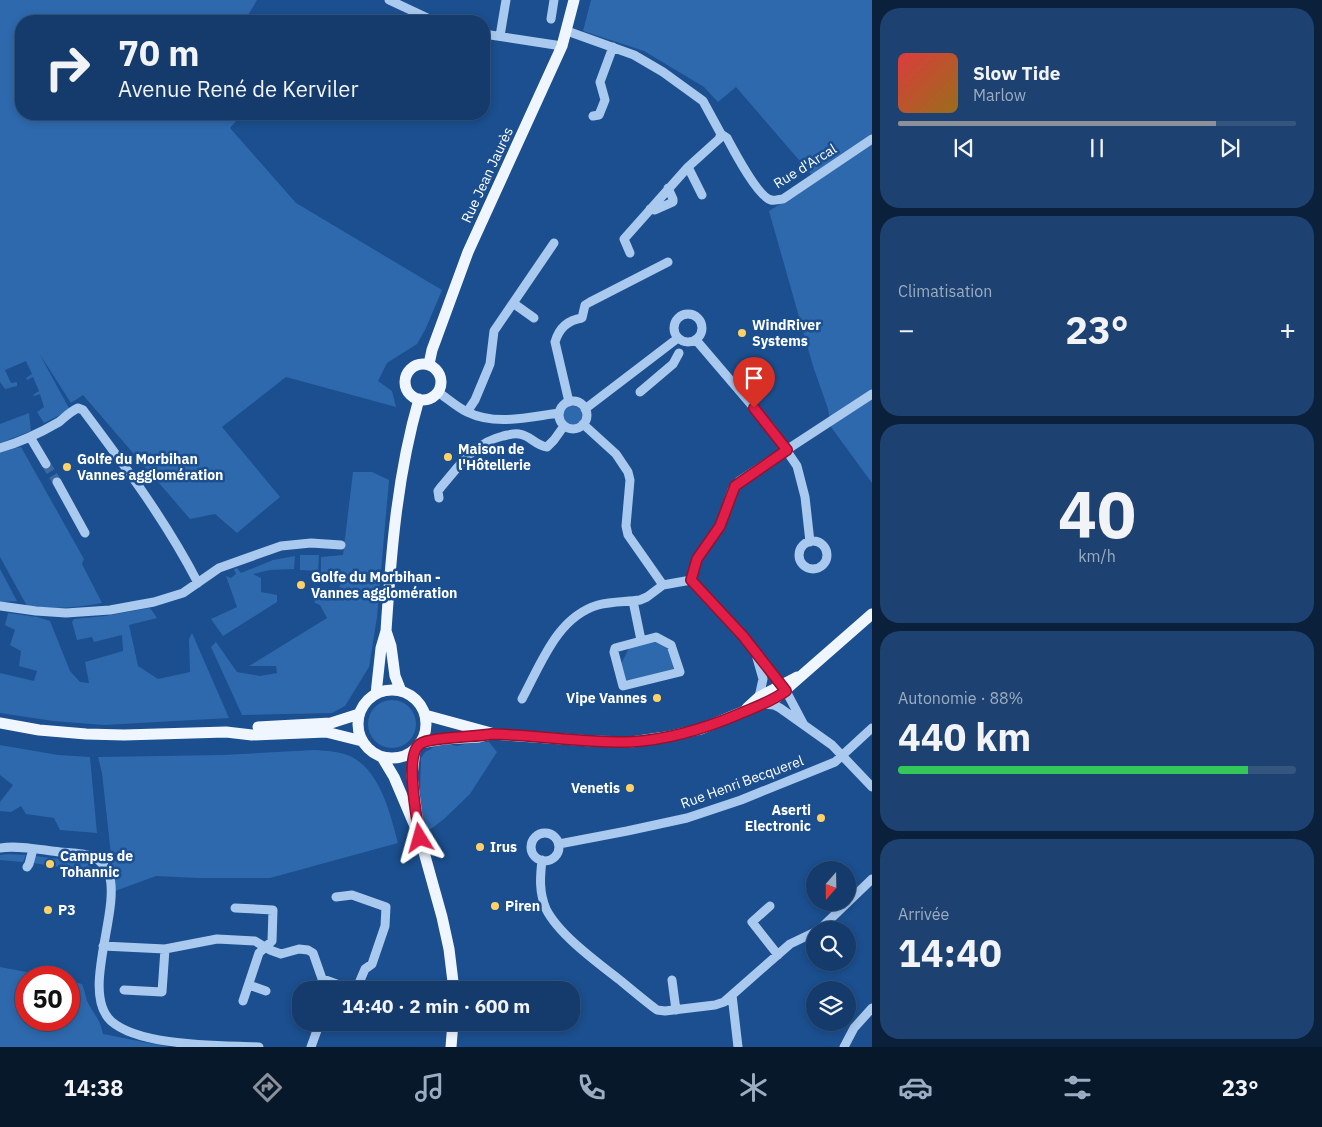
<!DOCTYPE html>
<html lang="fr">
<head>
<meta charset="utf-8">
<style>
	body { margin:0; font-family:"IBM Plex Sans",sans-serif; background:#1d4271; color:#f1f3f6; height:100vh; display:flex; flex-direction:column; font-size:19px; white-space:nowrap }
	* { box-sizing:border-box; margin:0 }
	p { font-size:16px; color:#9dadc1 }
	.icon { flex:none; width:28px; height:28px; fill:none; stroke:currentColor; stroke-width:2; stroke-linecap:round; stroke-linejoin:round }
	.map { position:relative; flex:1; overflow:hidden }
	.drawer { display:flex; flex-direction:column; gap:8px; padding:8px; background:#0b203b; width:450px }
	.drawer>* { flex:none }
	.top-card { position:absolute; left:15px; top:15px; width:475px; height:105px; border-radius:20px; box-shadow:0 2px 8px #0003,0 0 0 1px #33557e; background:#143b6b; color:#f1f3f6; overflow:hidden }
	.needle { width:32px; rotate:200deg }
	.buttons { position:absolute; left:806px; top:861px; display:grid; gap:10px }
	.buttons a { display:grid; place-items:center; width:50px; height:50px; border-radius:50%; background:#143b6b; box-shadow:0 2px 8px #0003,0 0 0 1px #33557e; font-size:25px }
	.speed { position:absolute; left:15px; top:966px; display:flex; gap:10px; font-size:25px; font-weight:700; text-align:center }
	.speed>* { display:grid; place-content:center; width:65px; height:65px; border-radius:50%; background:#143b6b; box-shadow:0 2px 8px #0003,0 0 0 1px #33557e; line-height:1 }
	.speed .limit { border:8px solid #d22; background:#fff; color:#111 }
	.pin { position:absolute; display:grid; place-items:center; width:42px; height:42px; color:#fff; margin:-51px -21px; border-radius:50% 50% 50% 0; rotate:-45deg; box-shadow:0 0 5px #0007 }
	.pin .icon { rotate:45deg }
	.me { position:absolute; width:55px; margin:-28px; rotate:352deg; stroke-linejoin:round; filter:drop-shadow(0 0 4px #0008) }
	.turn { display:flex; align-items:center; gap:18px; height:105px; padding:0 20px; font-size:22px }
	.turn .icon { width:65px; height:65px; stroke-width:2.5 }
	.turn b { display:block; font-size:35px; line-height:42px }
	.big { font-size:38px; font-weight:700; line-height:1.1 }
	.drawer .widget { flex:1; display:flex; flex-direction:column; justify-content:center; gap:8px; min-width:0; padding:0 18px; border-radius:20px; background:#1d4271 }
	.drawer .dial { align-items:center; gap:0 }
	.dial b { font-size:65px; line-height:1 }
	.song { display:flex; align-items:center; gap:15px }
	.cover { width:60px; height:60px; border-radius:8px; background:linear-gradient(135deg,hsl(0 70% 55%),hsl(40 70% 35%)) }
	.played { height:5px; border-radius:2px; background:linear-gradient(90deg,#8c9099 80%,#33557e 80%) }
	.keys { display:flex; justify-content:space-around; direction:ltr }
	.heat { display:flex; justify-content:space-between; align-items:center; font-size:28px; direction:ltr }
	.charge { height:8px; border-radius:4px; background:linear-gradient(90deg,#34c759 88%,#33557e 0) }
	.trip { position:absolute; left:292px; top:981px; width:288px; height:50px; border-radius:20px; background:#143b6b; box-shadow:0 2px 8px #0003,0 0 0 1px #33557e; font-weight:700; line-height:50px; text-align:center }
	.menu { display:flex; height:80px; justify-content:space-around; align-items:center; background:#08182b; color:#9dadc1 }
	.menu .icon { width:35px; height:35px }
	.menu .on { color:#8c9099 }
	.menu b { font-size:22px; color:#f1f3f6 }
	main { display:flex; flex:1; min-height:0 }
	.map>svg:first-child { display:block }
</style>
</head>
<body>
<main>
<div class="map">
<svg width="872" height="1047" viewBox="0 0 872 1047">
	<rect width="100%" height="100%" fill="#1b4f8f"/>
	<!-- green -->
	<path fill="#2e69ad" d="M0 0H257L245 20 247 21H21V114H242L230 128 296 203 442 290 426 328 417 344 387 363 378 381 392 391 396 407 286 377 222 427 280 497 237 533 215 514 190 519 83 395 71 403 39 353 70 410 44 423 37 412 44 407 40 394 34 396 33 395 39 391 33 377 27 380 26 378 32 374 26 361 5 370 11 383 17 382V386L5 389 0 382Z
		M591 0H872V483L831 427 828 409 813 366 769 211 813 183 811 174 736 87 718 102 704 87 644 51 583 31Z
		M563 416a10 10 0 1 1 20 0a10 10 0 1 1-20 0Z
		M29 413 31 431 0 443V424Z
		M21 447 84 559 82 564 102 603C77 608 52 609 27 606L0 557V452Z
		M353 472H372L389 480 377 617 369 667 345 706 332 713 242 715 211 647 216 642 237 672 260 676 277 673 276 666H249L327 618 320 605 315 603 313 597 339 596 341 571H335L334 576 321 572V557L343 555Z
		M300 555H319L318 571 300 570Z
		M295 556 294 569 270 570 253 574 261 578V592L277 595V602L223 636 211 619 237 607 226 576 231 578 236 574 234 569 237 568 241 573 273 560Z
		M0 569 17 601 0 602Z
		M150 608 157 618 129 625 138 666 158 679 190 672 189 639 192 633 229 718 104 725 53 721 0 713V673L34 681 37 671 19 666 21 651 10 645 15 630 5 625 8 613 37 617 50 621 70 671 80 682 89 683 85 662 123 651 122 635 94 642 92 637 77 640 72 622 74 619 105 616Z
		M656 640 670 651 674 668 669 675 633 684 625 679 621 664 630 646Z
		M368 724a24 24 0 1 1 48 0a24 24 0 1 1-48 0Z
		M473 742H489L497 752 470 794 444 819 424 834 420 791 421 758 425 752 438 745 446 743 457 746Z
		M0 745 58 755 90 757 97 833 60 830 54 818 26 814 21 806 11 812 0 811V802L13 785 0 775Z
		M314 750C327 751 340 751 352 757 381 773 390 813 398 843L270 878H198L156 876 115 891 102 773 98 757 223 755Z
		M8 854 26 855 23 862 0 860V855Z
		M35 856 89 863 91 864 90 871 68 866 66 868 33 863Z
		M0 967 53 977 26 978V1020H69V981L82 984C85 990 85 997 88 1003 95 1016 100 1019 103 1034L169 1047H0Z"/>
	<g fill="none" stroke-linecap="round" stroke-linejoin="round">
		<!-- minor-tunnel -->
		<path stroke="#3d69a0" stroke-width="9" stroke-dasharray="9 4.5" stroke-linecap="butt" d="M46 464 57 482"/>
		<!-- minor -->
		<path stroke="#a9c9ee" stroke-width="9" d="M389 0 434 21
			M551 19 554 0
			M567 31 634 55 663 72 703 101 721 134 727 138C734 151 758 197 771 200 775 201 779 199 783 199L872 139
			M484 34 562 46
			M500 36 506 0
			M593 116 599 115 605 100 600 82 613 47
			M688 167 702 195
			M650 209 655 210 673 202V199L668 188
			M630 253 624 239 688 167 719 139 721 134
			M513 303 534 318
			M674 328a14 14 0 1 1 28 0a14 14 0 1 1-28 0Z
			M696 340 772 429 797 466 805 497 810 542
			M438 392C448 399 457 407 467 412 496 426 528 417 559 413
			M640 392 673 364 679 353
			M559 415a14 14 0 1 1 28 0a14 14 0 1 1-28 0Z
			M569 402 555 342C559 328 568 320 582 318L585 305 590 302 668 262
			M585 409 678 338
			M467 412 475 400 490 364 494 331 554 243
			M583 424 616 454 628 472 630 480 626 526 628 535 663 585 691 580
			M30 437 46 464
			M0 448C21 442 40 433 59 422 65 417 71 411 78 408L83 410C125 466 166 521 198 583
			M57 482 85 533
			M439 498 438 491 441 487C460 465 474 443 503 436 508 435 514 433 519 434 530 435 536 446 547 447L554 440 564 426
			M799 555a14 14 0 1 1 28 0a14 14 0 1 1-28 0Z
			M691 580 697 559 720 526 732 490 739 481 872 394
			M691 580 743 636 786 691 804 725
			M633 601 641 640
			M0 606 36 611 66 613 110 610 154 602 183 593 219 568 281 546 311 543 341 545
			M656 637 671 645 680 672 623 686 614 652 615 648Z
			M757 658 763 679 759 697
			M522 699C541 664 557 617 598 605 612 601 626 602 640 600L647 597 663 585
			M764 704 774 705 780 708 832 745 872 787
			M531 847a14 14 0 1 1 28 0a14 14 0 1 1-28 0Z
			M559 844 627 831 687 818 741 800 835 762 872 728
			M0 848C19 845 41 850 60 852 71 853 84 853 94 857 100 861 107 867 109 874 121 911 80 992 111 1021 140 1047 221 1045 259 1047
			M542 860C540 878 539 892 546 909 559 935 598 963 621 981 633 991 645 1001 657 1010L665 1011 715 1005 724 1002 790 944 815 932
			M27 867 29 864 33 849
			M336 897 352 895 386 907 385 926 372 964 365 969 356 990
			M770 906 752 922 778 955
			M235 908 273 910 272 941 259 953 243 1001
			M819 930 872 879
			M103 946 165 949 217 939 255 941 270 950 281 954 299 949 308 950 313 953 326 990
			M323 979 353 990
			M672 980 676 1010
			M249 985 266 991
			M124 990 162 992 165 949
			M732 995 738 1047
			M311 1047 320 1022
			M844 1047 854 1028 872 1008"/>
		<!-- major -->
		<path stroke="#f0f6ff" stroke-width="11" d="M405 382a18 18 0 1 1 36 0a18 18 0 1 1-36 0Z
			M429 364 432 350 468 252 562 46 574 0
			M386 631 391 646 395 676 401 691
			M358 724a34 34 0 1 1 68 0a34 34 0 1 1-68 0Z
			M376 694 381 648 386 631C391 553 397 475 419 399
			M747 708 759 697 797 677
			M425 715 491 733
			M0 723 39 730 86 734 124 735 226 732 252 735 326 732 362 741
			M258 727 331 723 359 714
			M420 743 444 739 479 737 492 734 591 741 631 742 666 737 701 729 776 698 872 614
			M415 750 412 776 418 824
			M382 757 394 777 420 838 442 917 449 949 454 990
			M451 1047 453 1022"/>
	</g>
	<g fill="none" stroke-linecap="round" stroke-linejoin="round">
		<!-- route casing -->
		<g stroke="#92132f" stroke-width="12">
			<path id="route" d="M420 838C417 819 404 755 420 744 429 737 477 737 492 734 538 735 583 743 629 742 667 740 704 729 739 714 755 707 771 702 786 691L743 636 691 580 697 559 720 526 735 486 787 450 754 408"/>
		</g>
		<!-- route -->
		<use href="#route" stroke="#e11d48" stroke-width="9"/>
	</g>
	<!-- markers -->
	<g fill="#ffd166" stroke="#1b4f8f" stroke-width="2">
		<circle cx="742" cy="333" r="5"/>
		<circle cx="448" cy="457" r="5"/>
		<circle cx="67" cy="467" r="5"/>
		<circle cx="301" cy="585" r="5"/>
		<circle cx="657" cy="698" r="5"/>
		<circle cx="630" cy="788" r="5"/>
		<circle cx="821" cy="818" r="5"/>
		<circle cx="480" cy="847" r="5"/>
		<circle cx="50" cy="864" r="5"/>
		<circle cx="495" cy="906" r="5"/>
		<circle cx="48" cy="910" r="5"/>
	</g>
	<g text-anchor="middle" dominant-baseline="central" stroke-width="5" stroke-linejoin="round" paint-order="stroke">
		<!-- street labels -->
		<g font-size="14" fill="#fff" stroke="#1b4f8f">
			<text transform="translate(805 166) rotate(-32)">Rue d'Arcal</text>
			<text transform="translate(487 175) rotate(-65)">Rue Jean Jaurès</text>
			<text transform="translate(742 782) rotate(-20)">Rue Henri Becquerel</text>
		</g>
		<!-- poi labels -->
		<g font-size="14" font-weight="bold" fill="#fff" stroke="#1b4f8f" text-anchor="start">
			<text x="752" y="325">WindRiver<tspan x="752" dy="16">Systems</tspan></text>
			<text x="458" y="449">Maison de<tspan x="458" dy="16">l'Hôtellerie</tspan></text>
			<text x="77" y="459">Golfe du Morbihan<tspan x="77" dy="16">Vannes agglomération</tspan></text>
			<text x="311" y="577">Golfe du Morbihan -<tspan x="311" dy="16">Vannes agglomération</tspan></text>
			<text x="647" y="698" text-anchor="end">Vipe Vannes</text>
			<text x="620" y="788" text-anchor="end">Venetis</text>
			<text x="811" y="810" text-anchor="end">Aserti<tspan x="811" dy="16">Electronic</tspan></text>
			<text x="490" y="847">Irus</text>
			<text x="60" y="856">Campus de<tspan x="60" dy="16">Tohannic</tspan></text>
			<text x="505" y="906">Piren</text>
			<text x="58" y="910">P3</text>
		</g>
	</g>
</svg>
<div class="buttons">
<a><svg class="needle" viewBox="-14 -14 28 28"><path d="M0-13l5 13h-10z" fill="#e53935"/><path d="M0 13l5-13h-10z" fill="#9dadc1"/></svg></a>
<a><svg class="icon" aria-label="search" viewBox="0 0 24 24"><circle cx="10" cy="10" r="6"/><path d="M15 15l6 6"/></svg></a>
<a><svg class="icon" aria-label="layers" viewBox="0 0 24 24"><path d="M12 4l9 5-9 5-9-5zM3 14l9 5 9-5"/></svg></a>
</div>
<div class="speed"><div class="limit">50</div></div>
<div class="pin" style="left:754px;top:408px;background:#d93025"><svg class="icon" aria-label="arrive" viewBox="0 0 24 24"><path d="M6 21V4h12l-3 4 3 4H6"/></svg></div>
<svg class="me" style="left:420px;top:838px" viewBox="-20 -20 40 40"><path d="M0-17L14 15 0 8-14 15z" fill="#e11d48" stroke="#fff" stroke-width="4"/></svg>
<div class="trip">14:40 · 2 min · 600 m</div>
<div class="top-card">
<div class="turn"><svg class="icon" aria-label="right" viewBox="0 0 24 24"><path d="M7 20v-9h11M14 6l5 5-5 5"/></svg><div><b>70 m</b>Avenue René de Kerviler</div></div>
</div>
</div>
<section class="drawer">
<div class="widget">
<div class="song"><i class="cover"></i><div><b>Slow Tide</b><p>Marlow</p></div></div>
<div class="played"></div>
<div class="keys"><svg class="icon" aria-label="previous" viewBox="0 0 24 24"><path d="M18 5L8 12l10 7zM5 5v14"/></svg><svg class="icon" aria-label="pause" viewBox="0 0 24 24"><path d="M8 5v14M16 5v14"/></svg><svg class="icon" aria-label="next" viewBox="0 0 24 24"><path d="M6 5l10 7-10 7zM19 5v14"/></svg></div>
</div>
<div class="widget"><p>Climatisation</p>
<div class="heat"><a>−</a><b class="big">23°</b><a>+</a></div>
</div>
<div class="widget dial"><b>40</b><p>km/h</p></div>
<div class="widget"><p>Autonomie · 88%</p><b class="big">440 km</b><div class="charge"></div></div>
<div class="widget"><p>Arrivée</p><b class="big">14:40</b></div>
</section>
</main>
<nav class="menu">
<b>14:38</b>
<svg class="icon on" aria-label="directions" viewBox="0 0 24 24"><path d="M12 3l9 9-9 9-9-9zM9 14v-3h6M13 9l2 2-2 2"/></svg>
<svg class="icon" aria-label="music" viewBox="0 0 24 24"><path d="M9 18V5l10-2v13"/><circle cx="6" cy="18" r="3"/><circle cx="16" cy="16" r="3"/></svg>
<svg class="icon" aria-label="phone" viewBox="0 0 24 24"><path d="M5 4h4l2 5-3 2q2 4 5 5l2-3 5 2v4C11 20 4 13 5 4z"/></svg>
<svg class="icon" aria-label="climate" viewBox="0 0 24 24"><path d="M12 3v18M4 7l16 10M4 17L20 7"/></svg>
<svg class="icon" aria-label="car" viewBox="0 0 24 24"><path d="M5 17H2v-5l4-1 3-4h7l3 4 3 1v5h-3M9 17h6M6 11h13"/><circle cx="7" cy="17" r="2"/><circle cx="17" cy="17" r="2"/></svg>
<svg class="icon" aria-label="filters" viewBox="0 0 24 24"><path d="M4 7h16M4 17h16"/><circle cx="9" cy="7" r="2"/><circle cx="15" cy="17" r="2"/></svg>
<b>23°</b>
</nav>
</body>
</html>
